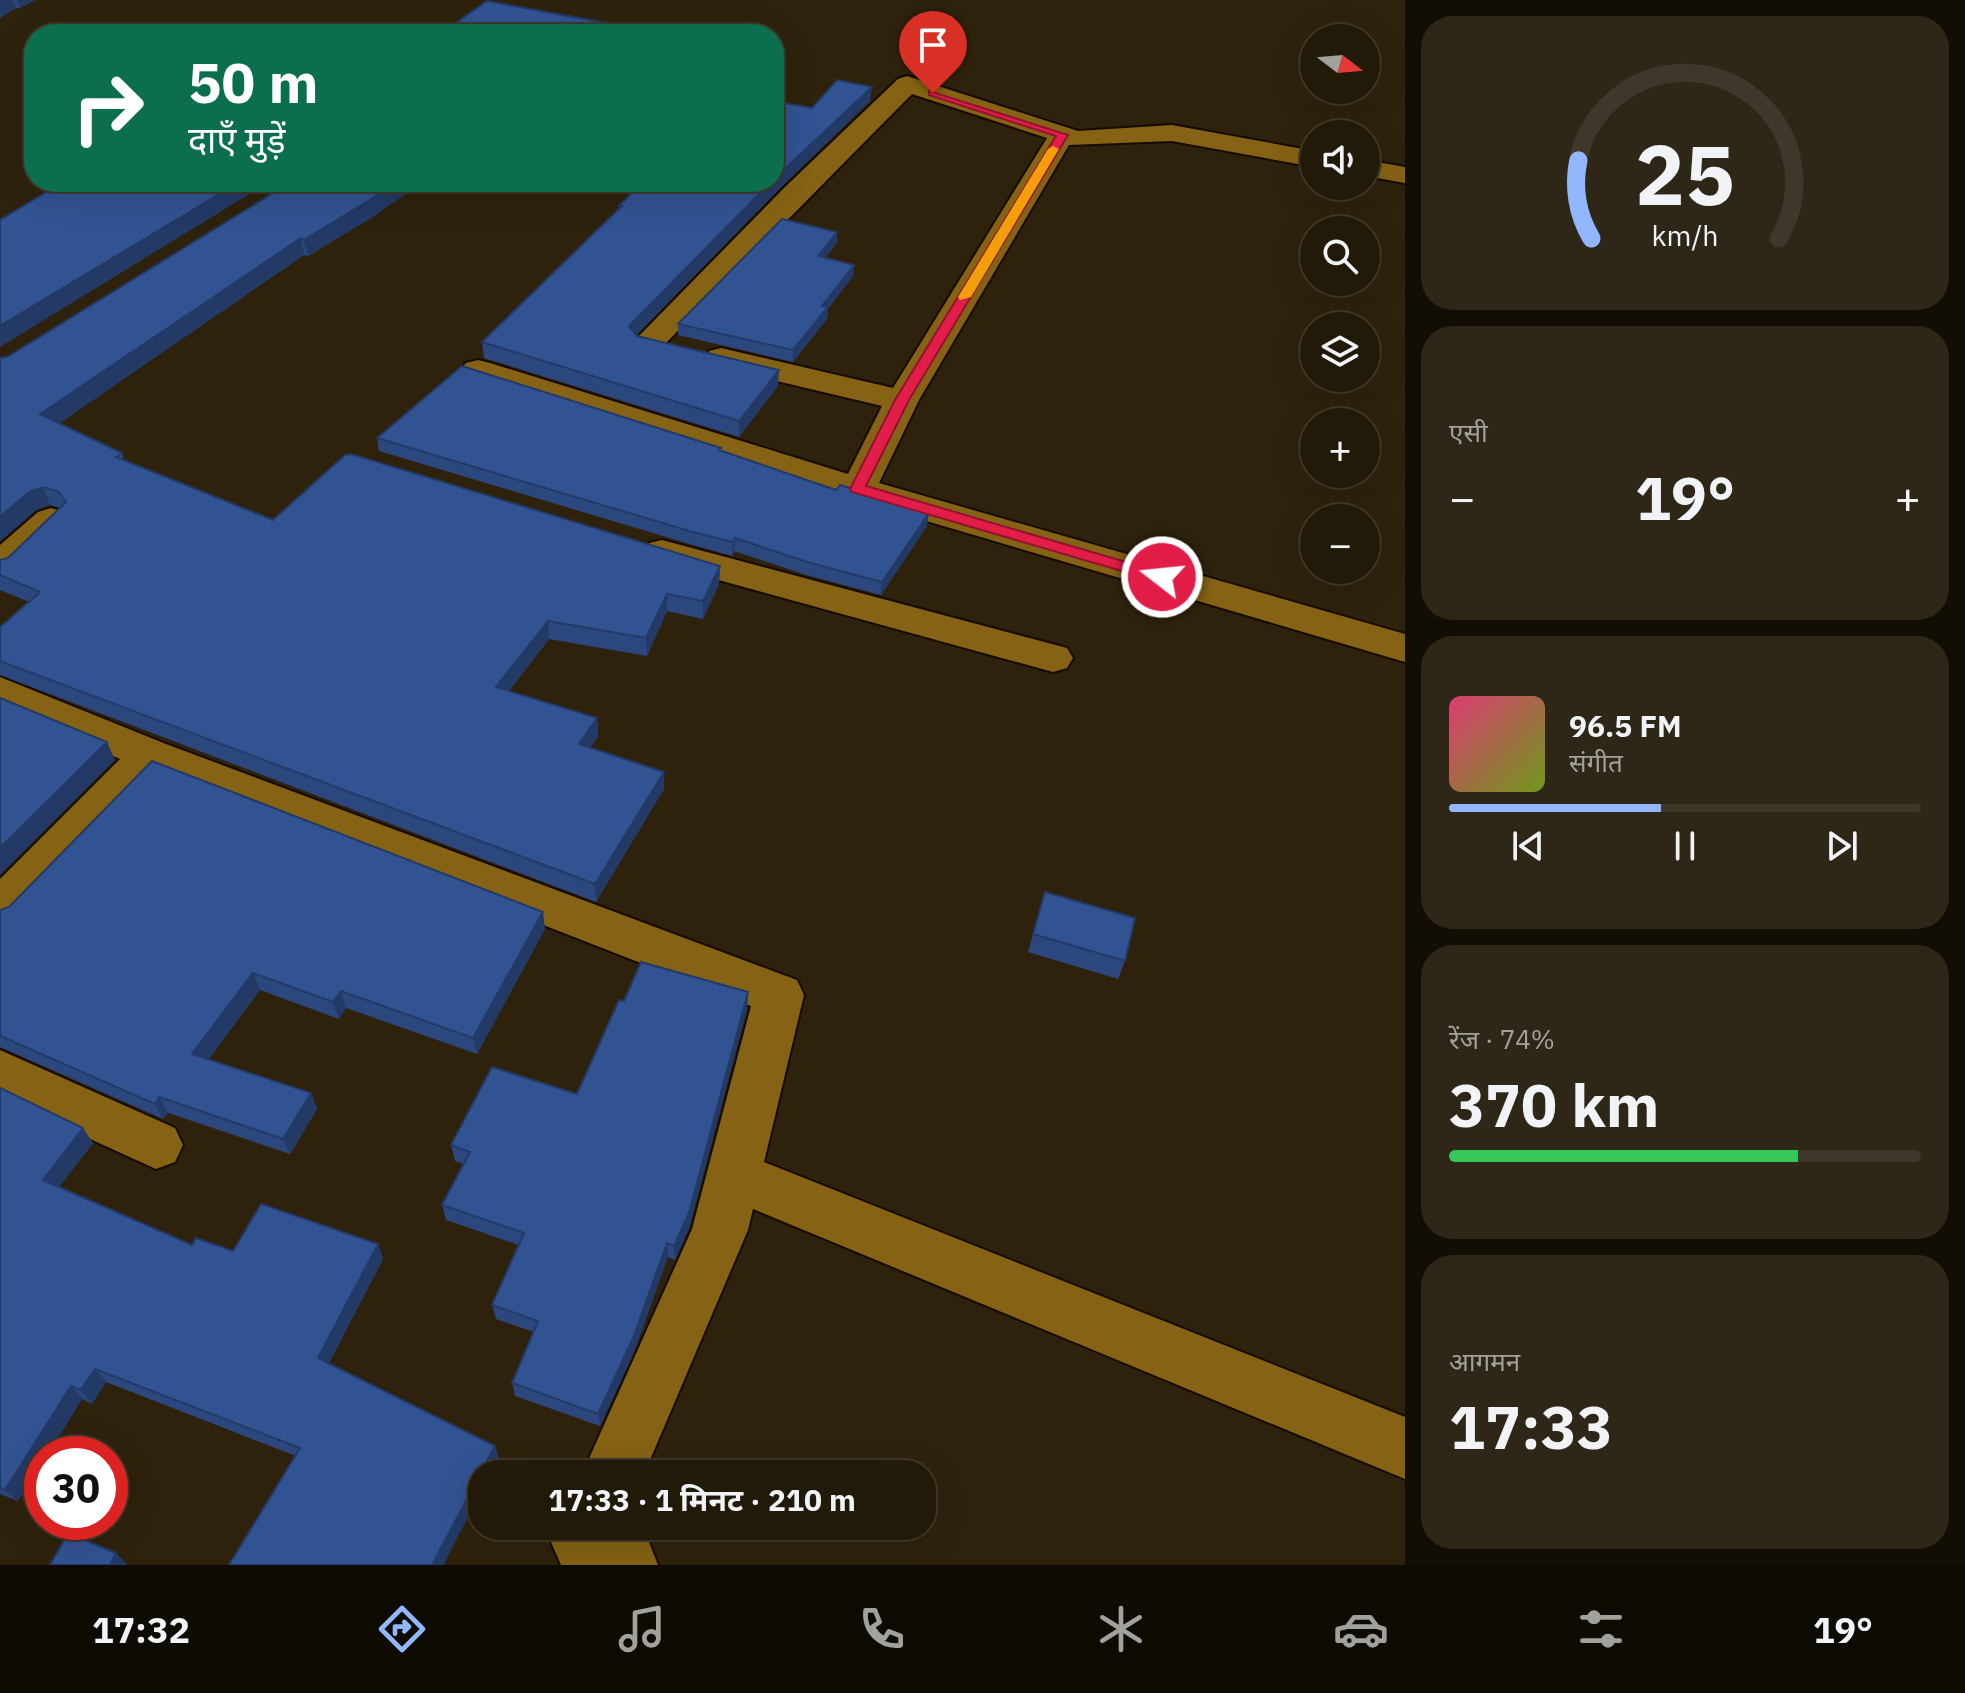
<!DOCTYPE html>
<html lang="hi">
<head>
<meta charset="utf-8">
<style>
	body { margin:0; font-family:"IBM Plex Sans","Noto Sans Devanagari",sans-serif; background:#2e2717; color:#f1f3f6; height:100vh; display:flex; flex-direction:column; font-size:30px; white-space:nowrap }
	* { box-sizing:border-box; margin:0 }
	p { font-size:26px; color:#a2a19c }
	.icon { flex:none; width:44px; height:44px; fill:none; stroke:currentColor; stroke-width:2; stroke-linecap:round; stroke-linejoin:round }
	.map { position:relative; flex:1; overflow:hidden }
	.panel { display:flex; flex-direction:column; gap:16px; padding:16px; background:#130e05; width:560px }
	.panel>* { flex:none }
	.banner { position:absolute; left:24px; top:24px; width:760px; height:168px; border-radius:32px; box-shadow:0 8px 32px #0002,0 0 0 2px #3f382a; background:#0b6e4f; color:#fff; overflow:hidden }
	.needle { width:52px; rotate:106deg }
	.fabs { position:absolute; left:1300px; top:24px; display:grid; gap:16px }
	.fabs a { display:grid; place-items:center; width:80px; height:80px; border-radius:50%; background:#221a09; box-shadow:0 8px 32px #0002,0 0 0 2px #3f382a; font-size:40px }
	.speed { position:absolute; left:24px; top:1436px; display:flex; gap:16px; font-size:40px; font-weight:700; text-align:center }
	.speed>* { display:grid; place-content:center; width:104px; height:104px; border-radius:50%; background:#221a09; box-shadow:0 8px 32px #0002,0 0 0 2px #3f382a; line-height:1 }
	.speed .limit { border:12px solid #d22; background:#fff; color:#111 }
	.pin { position:absolute; display:grid; place-items:center; width:68px; height:68px; color:#fff; margin:-82px -34px; border-radius:50% 50% 50% 0; rotate:-45deg; box-shadow:0 0 8px #0007 }
	.pin .icon { rotate:45deg }
	.me { position:absolute; width:88px; margin:-44px; rotate:286deg; stroke-linejoin:round; filter:drop-shadow(0 0 6px #0008) }
	.turn { display:flex; align-items:center; gap:28px; height:168px; padding:0 32px; font-size:36px }
	.turn .icon { width:104px; height:104px; stroke-width:2.5 }
	.turn b { display:block; font-size:56px; line-height:68px }
	.big { font-size:60px; font-weight:700; line-height:1.1 }
	.panel .widget { flex:1; display:flex; flex-direction:column; justify-content:center; gap:12px; min-width:0; padding:0 28px; border-radius:32px; background:#2e2717 }
	.panel .dial { align-items:center; gap:0 }
	.dial svg { height:208px; overflow:visible; fill:none; stroke:#3f382a; stroke-width:7; stroke-linecap:round; text-anchor:middle }
	.dial text { fill:#f1f3f6; stroke:none }
	.song { display:flex; align-items:center; gap:24px }
	.cover { width:96px; height:96px; border-radius:12px; background:linear-gradient(135deg,hsl(340 70% 55%),hsl(80 70% 35%)) }
	.played { height:8px; border-radius:4px; background:linear-gradient(90deg,#92b7fd 45%,#3f382a 45%) }
	.keys { display:flex; justify-content:space-around; direction:ltr }
	.heat { display:flex; justify-content:space-between; align-items:center; font-size:44px; direction:ltr }
	.charge { height:12px; border-radius:6px; background:linear-gradient(90deg,#34c759 74%,#3f382a 0) }
	.trip { position:absolute; left:468px; top:1460px; width:468px; height:80px; border-radius:32px; background:#221a09; box-shadow:0 8px 32px #0002,0 0 0 2px #3f382a; font-weight:700; line-height:80px; text-align:center }
	.tab-bar { display:flex; height:128px; justify-content:space-around; align-items:center; background:#0e0a04; color:#a2a19c }
	.tab-bar .icon { width:56px; height:56px }
	.tab-bar .on { color:#92b7fd }
	.tab-bar b { font-size:36px; color:#f1f3f6 }
	main { display:flex; flex:1; min-height:0 }
	.map>svg:first-child { display:block }
</style>
</head>
<body>
<main>
<div class="map">
<svg width="1405" height="1565" viewBox="0 0 1405 1565">
	<rect width="100%" height="100%" fill="#2e220c"/>
	<g fill="none" stroke-linecap="round" stroke-linejoin="round">
		<!-- minor casing -->
		<g stroke="#160b00" stroke-width="4">
			<path id="minor" d="M907 76 1078 131 1172 125 1314 151V167L1172 141 1069 145 919 400 879 483 1405 634V662L845 497 466 377 461 370 466 363 478 360 490 363 848 474 882 406 709 365 705 358 709 351 721 348 893 388 1047 138 912 94 660 349 649 352 638 349 633 342 784 188 898 79Z
				M1366 160 1405 167V183L1366 176Z
				M51 508 64 512 70 520 64 528 14 574 0 577V545L38 512Z
				M662 540 1067 648 1073 658 1067 668 1053 672 649 561 643 552 649 543Z
				M0 677 166 744 797 980 804 995 764 1162 1405 1417V1479L753 1209 748 1230 644 1474H582L692 1229 751 1006 158 775 17 922 0 928V879L120 759 0 709Z
				M0 1050 175 1128 183 1145 175 1162 156 1169 0 1098Z
				M558 1526H618L649 1542 658 1565H561L551 1542Z"/>
		</g>
		<!-- minor -->
		<use href="#minor" fill="#856214" fill-rule="evenodd"/>
	</g>
	<!-- wall -->
	<path fill="#2b477e" d="M0 0H35L20 8H16L0 18Z
		M870 101 782 186 636 335 778 386 739 437 484 358 482 342 619 210V206L812 108Z
		M291 182 371 218 308 256 304 255 59 423 122 453 124 460 273 520 720 566 719 584 703 619 667 611 647 656 549 639 509 691 597 718 598 736 590 748 664 789 596 902 0 675V627L29 602 0 590V560L8 558 60 508 50 505 36 510 0 541V358L7 357Z
		M837 243 825 258 854 265 853 276 828 309 827 319 793 362 678 335V324Z
		M377 438 721 448V451L927 526 881 595 806 575 734 551 732 556 693 545 379 451Z
		M1045 892 1125 961 1118 979 1028 952Z
		M0 910 545 929 477 1054 346 1008 339 1019 260 990 208 1060 311 1093 317 1109 290 1154 168 1113 163 1119 0 1047Z
		M748 992 747 1008 689 1228 675 1260 668 1257 634 1352 600 1426 515 1396 512 1383 534 1332 496 1319 492 1305 519 1245 446 1220 442 1205 464 1164 455 1161 451 1145 577 1094 624 1001Z
		M0 1088 93 1143 59 1187 192 1245 233 1251 378 1244 383 1259 329 1363 495 1446 499 1459 491 1474H482V1490L443 1565H229L296 1456 106 1382 92 1404 82 1399 48 1454H42L18 1501 0 1494Z"/>
	<!-- shaded-wall -->
	<path fill="#233a66" d="M0 0H13L16 8 0 18Z
		M17 0H35L20 8Z
		M633 28V34H623Z
		M872 87 870 101 782 186 630 342 629 326 771 182H774V179Z
		M239 182H269L0 347V326Z
		M397 182H423L371 218 308 256 304 240Z
		M837 232V243L818 267V256Z
		M301 238 304 255 47 432 40 414Z
		M854 265 853 276 828 309 827 319 793 362V350L822 306Z
		M779 370 778 386 739 437V421Z
		M43 487 50 505 36 510 0 541V517L29 492Z
		M929 513 927 526 881 595 882 582Z
		M735 538 734 551 732 556 733 542Z
		M720 566 719 584 703 619V601Z
		M667 594V611L647 656 646 638Z
		M548 621 549 639 498 704 496 687Z
		M597 718 598 736 581 762 579 744Z
		M107 742 115 760 0 875V848Z
		M664 772V789L596 902 595 884Z
		M543 912 545 929 477 1054 473 1038Z
		M253 973 260 990 200 1071 192 1054Z
		M341 991 346 1008 339 1019 333 1002Z
		M748 992 747 1008 689 1228 675 1260 674 1246Z
		M311 1093 317 1109 290 1154 283 1139Z
		M159 1097 168 1113 163 1119 155 1104Z
		M83 1128 93 1143 53 1195 43 1180Z
		M667 1243 668 1257 634 1352 600 1426 598 1414Z
		M378 1244 383 1259 325 1371 318 1358Z
		M95 1369 106 1382 92 1404 81 1390Z
		M71 1386 82 1399 48 1454H42V1463L18 1501 5 1490Z
		M495 1446 499 1459 491 1474H482V1490L443 1565H432Z
		M116 1553 127 1564V1565H110Z"/>
	<!-- building -->
	<path fill="#325392" stroke="#233a66" stroke-width="2" d="M487 1 633 28 623 34H440Z
		M837 80 872 87 774 179V101L812 108Z
		M63 182H239L0 326V220Z
		M291 182H397L368 201 304 240 301 238 40 414 122 453 116 457 273 520 345 455 351 454 720 566 703 601 667 594 646 638 548 621 496 687 597 718 579 744 664 772 595 884 0 661V627L40 592 0 575V560L8 558 66 502 58 491 43 487 29 492 0 517V358L7 357Z
		M642 182H771L629 326 637 336 779 370 739 421 482 342 622 206H619Z
		M782 219 837 232 818 256 854 265 822 306 828 307 793 350 678 324Z
		M462 366 721 448 719 450 836 490 840 485 929 513 882 582 807 562 735 538 733 542 693 532 377 438Z
		M0 698 107 742 0 848Z
		M152 761 543 912 473 1038 341 991 333 1002 253 973 192 1054 311 1093 283 1139 159 1097 155 1104 0 1036V910L9 907Z
		M1045 892 1135 918 1125 961 1033 934Z
		M641 962 748 992 689 1213 674 1246 667 1243 633 1338 598 1414 512 1383 538 1321 492 1305 524 1233 442 1205 470 1152 451 1145 492 1067 577 1094 619 1000 624 1001Z
		M0 1088 83 1128 43 1180 192 1245 196 1238 233 1251 261 1204 378 1244 318 1358 495 1446 432 1565H229L300 1448 95 1369 81 1390 71 1386 5 1490 0 1488Z
		M68 1533 116 1553 110 1565H50Z"/>
	<!-- route -->
	<path fill="#e11d48" stroke="#92132f" stroke-width="2" d="M929 91 1068 135 909 400 866 486 1167 574V581H1156L852 492 850 489 895 400 1056 136 929 95Z"/>
	<!-- slow -->
	<path fill="#f59e0b" d="M1053 146 1059 149 971 297 960 300 958 297 1048 149Z"/>
</svg>
<div class="fabs">
<a><svg class="needle" viewBox="-14 -14 28 28"><path d="M0-13l5 13h-10z" fill="#e53935"/><path d="M0 13l5-13h-10z" fill="#a2a19c"/></svg></a>
<a><svg class="icon" aria-label="sound" viewBox="0 0 24 24"><path d="M4 9h4l5-4v14l-5-4H4zM17 9q2 3 0 6"/></svg></a>
<a><svg class="icon" aria-label="search" viewBox="0 0 24 24"><circle cx="10" cy="10" r="6"/><path d="M15 15l6 6"/></svg></a>
<a><svg class="icon" aria-label="layers" viewBox="0 0 24 24"><path d="M12 4l9 5-9 5-9-5zM3 14l9 5 9-5"/></svg></a>
<a>+</a>
<a>−</a>
</div>
<div class="speed"><div class="limit">30</div></div>
<div class="pin" style="left:933px;top:93px;background:#d93025"><svg class="icon" aria-label="arrive" viewBox="0 0 24 24"><path d="M6 21V4h12l-3 4 3 4H6"/></svg></div>
<svg class="me" style="left:1162px;top:577px" viewBox="-20 -20 40 40"><circle r="17" fill="#e11d48" stroke="#fff" stroke-width="3"/><path d="M0-11L8 9 0 5-8 9z" fill="#fff"/></svg>
<div class="trip">17:33 · 1 मिनट · 210 m</div>
<div class="banner">
<div class="turn"><svg class="icon" aria-label="right" viewBox="0 0 24 24"><path d="M7 20v-9h11M14 6l5 5-5 5"/></svg><div><b>50 m</b>दाएँ मुड़ें</div></div>
</div>
</div>
<section class="panel">
<div class="widget dial"><svg viewBox="0 0 100 80">
<path d="M14 69A42 42 0 1 1 86 69"/>
<path d="M14 69A42 42 0 0 1 9 39" stroke="#92b7fd"/>
<text x="50" y="56" font-size="32" font-weight="700">25</text>
<text x="50" y="72" font-size="11">km/h</text>
</svg></div>
<div class="widget"><p>एसी</p>
<div class="heat"><a>−</a><b class="big">19°</b><a>+</a></div>
</div>
<div class="widget">
<div class="song"><i class="cover"></i><div><b>96.5 FM</b><p>संगीत</p></div></div>
<div class="played"></div>
<div class="keys"><svg class="icon" aria-label="previous" viewBox="0 0 24 24"><path d="M18 5L8 12l10 7zM5 5v14"/></svg><svg class="icon" aria-label="pause" viewBox="0 0 24 24"><path d="M8 5v14M16 5v14"/></svg><svg class="icon" aria-label="next" viewBox="0 0 24 24"><path d="M6 5l10 7-10 7zM19 5v14"/></svg></div>
</div>
<div class="widget"><p>रेंज · 74%</p><b class="big">370 km</b><div class="charge"></div></div>
<div class="widget"><p>आगमन</p><b class="big">17:33</b></div>
</section>
</main>
<nav class="tab-bar">
<b>17:32</b>
<svg class="icon on" aria-label="directions" viewBox="0 0 24 24"><path d="M12 3l9 9-9 9-9-9zM9 14v-3h6M13 9l2 2-2 2"/></svg>
<svg class="icon" aria-label="music" viewBox="0 0 24 24"><path d="M9 18V5l10-2v13"/><circle cx="6" cy="18" r="3"/><circle cx="16" cy="16" r="3"/></svg>
<svg class="icon" aria-label="phone" viewBox="0 0 24 24"><path d="M5 4h4l2 5-3 2q2 4 5 5l2-3 5 2v4C11 20 4 13 5 4z"/></svg>
<svg class="icon" aria-label="climate" viewBox="0 0 24 24"><path d="M12 3v18M4 7l16 10M4 17L20 7"/></svg>
<svg class="icon" aria-label="car" viewBox="0 0 24 24"><path d="M5 17H2v-5l4-1 3-4h7l3 4 3 1v5h-3M9 17h6M6 11h13"/><circle cx="7" cy="17" r="2"/><circle cx="17" cy="17" r="2"/></svg>
<svg class="icon" aria-label="filters" viewBox="0 0 24 24"><path d="M4 7h16M4 17h16"/><circle cx="9" cy="7" r="2"/><circle cx="15" cy="17" r="2"/></svg>
<b>19°</b>
</nav>
</body>
</html>
